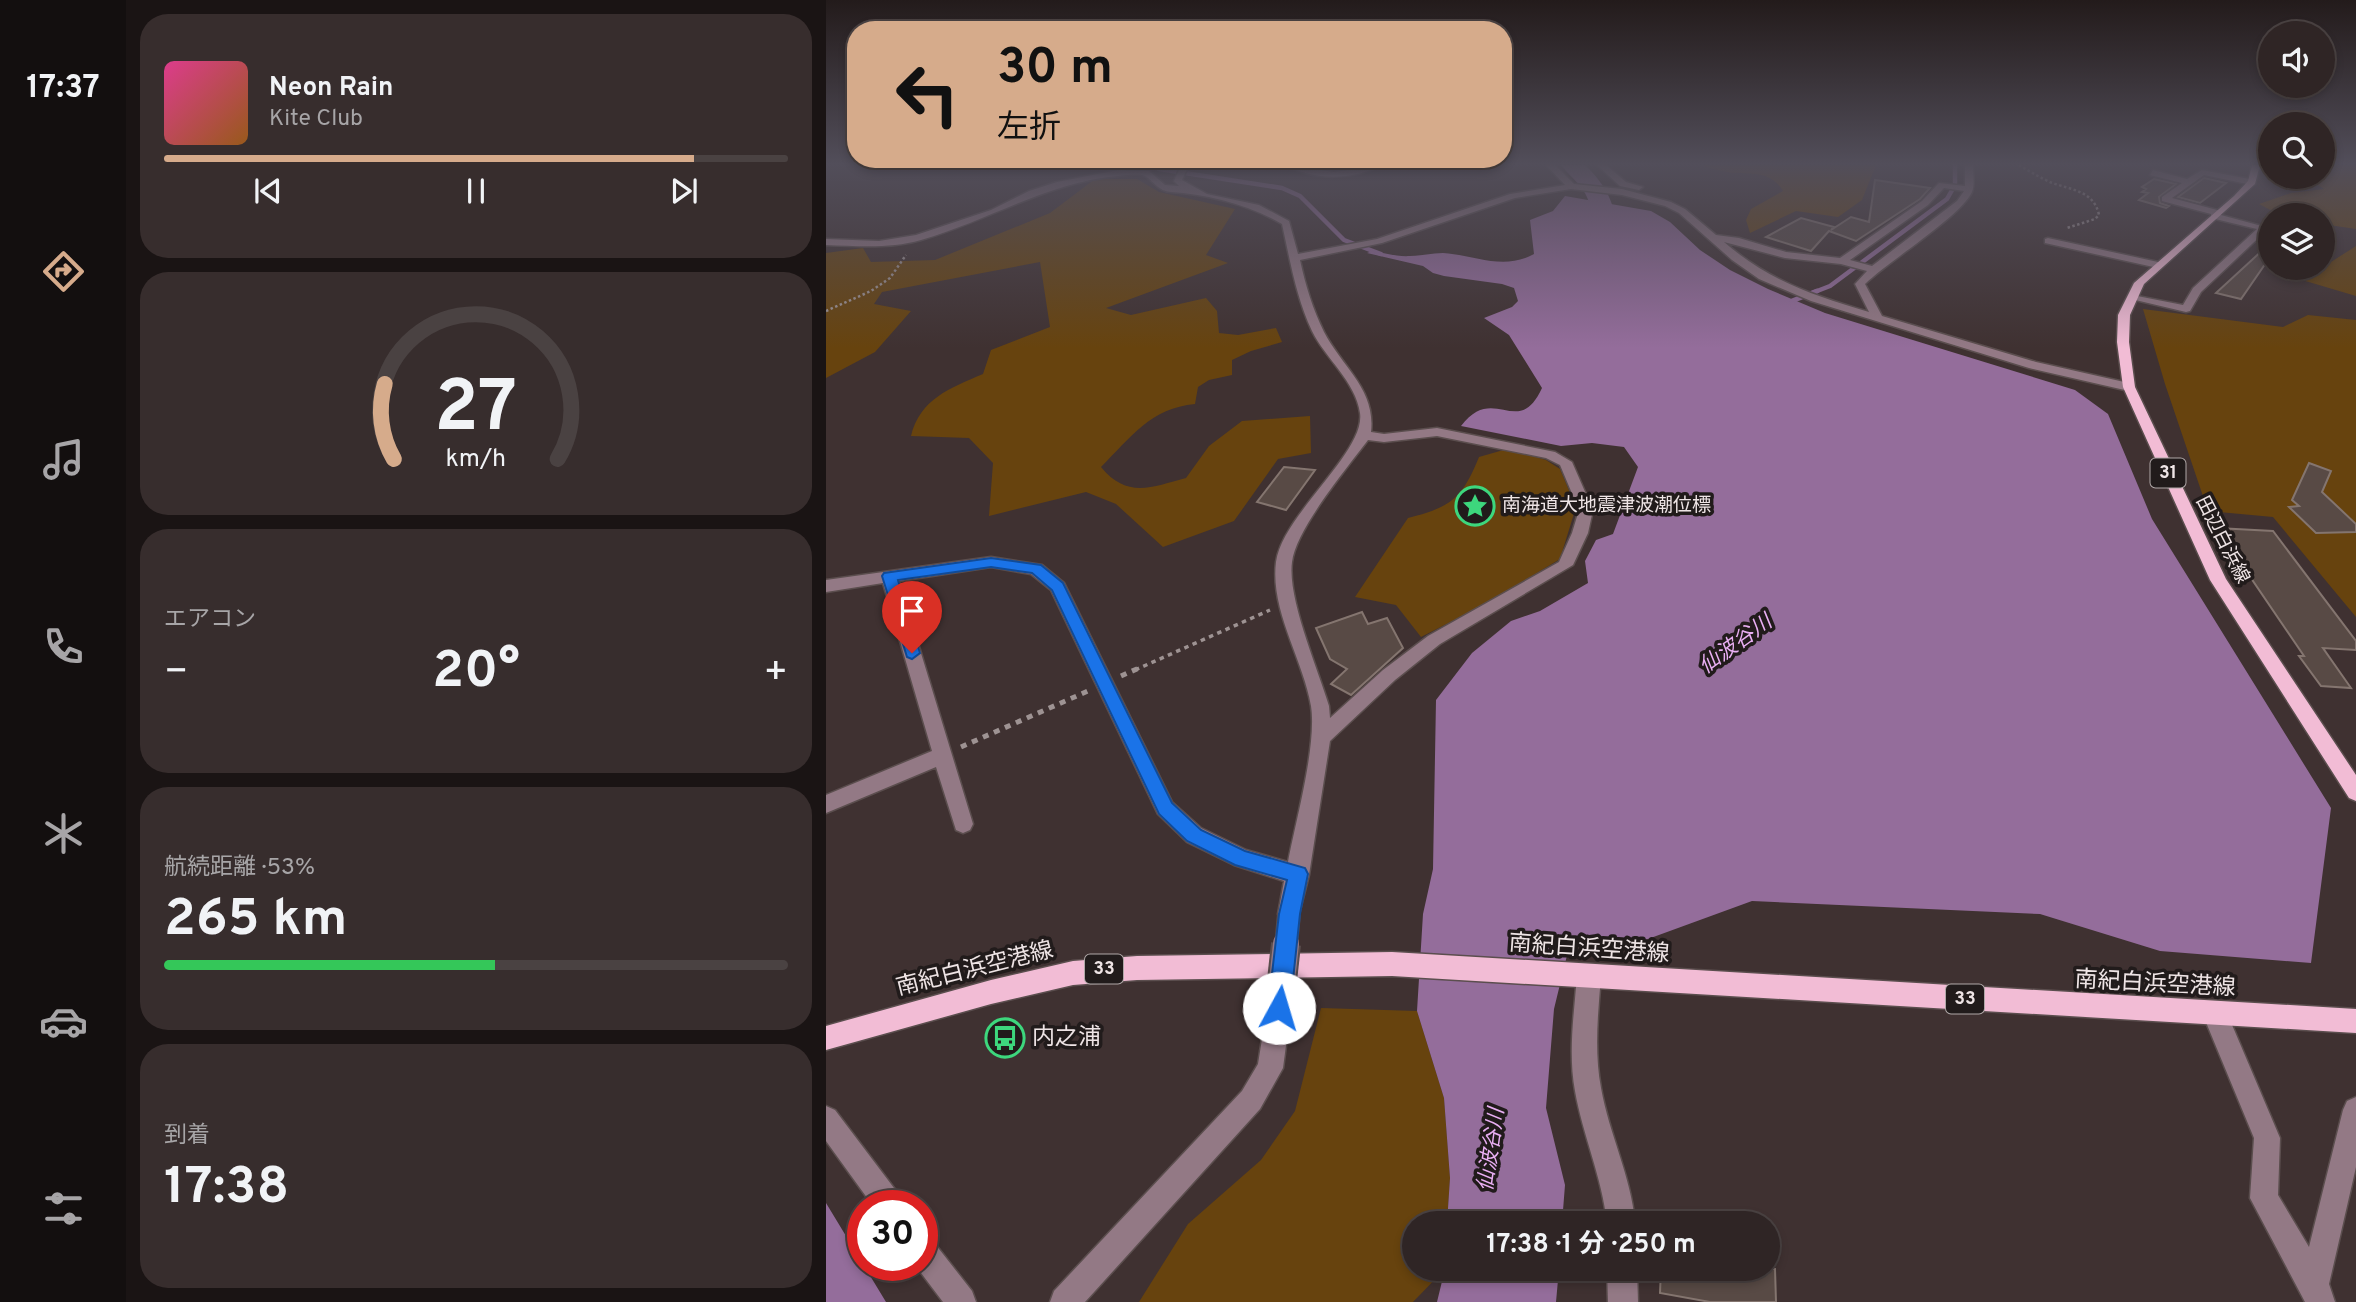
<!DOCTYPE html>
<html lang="ja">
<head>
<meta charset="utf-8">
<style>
	body { margin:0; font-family:Overpass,"Noto Sans JP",sans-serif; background:#372d2d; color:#f1f3f6; height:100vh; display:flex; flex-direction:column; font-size:26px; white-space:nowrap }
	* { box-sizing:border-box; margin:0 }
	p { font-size:23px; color:#a7a5a7 }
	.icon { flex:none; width:38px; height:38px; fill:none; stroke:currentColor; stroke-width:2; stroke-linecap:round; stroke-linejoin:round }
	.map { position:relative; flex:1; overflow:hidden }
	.details { display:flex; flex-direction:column; gap:14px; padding:14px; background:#1a1414; width:700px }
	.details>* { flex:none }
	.guide { position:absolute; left:21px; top:21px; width:665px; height:147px; border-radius:28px; box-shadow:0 4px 10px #0003,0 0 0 2px #4a4242; background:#d6ab8b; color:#111; overflow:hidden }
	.buttons { position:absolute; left:1432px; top:21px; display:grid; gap:14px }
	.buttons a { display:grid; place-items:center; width:77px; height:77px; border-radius:50%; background:#2f2525; box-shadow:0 4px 10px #0003,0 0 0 2px #4a4242; font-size:35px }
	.speed { position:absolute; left:21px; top:1190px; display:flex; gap:14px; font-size:35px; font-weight:700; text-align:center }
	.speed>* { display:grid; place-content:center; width:91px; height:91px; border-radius:50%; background:#2f2525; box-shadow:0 4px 10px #0003,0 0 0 2px #4a4242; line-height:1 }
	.speed .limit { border:10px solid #d22; background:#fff; color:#111 }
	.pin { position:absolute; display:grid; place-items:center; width:60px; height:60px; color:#fff; margin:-72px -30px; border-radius:50% 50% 50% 0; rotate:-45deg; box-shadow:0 0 7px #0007 }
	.pin .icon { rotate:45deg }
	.me { position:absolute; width:77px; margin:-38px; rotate:6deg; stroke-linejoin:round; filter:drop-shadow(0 0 5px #0008) }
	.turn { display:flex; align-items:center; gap:24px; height:147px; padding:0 35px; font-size:32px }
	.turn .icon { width:91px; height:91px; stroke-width:2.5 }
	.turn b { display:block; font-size:49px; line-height:60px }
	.big { font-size:52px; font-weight:700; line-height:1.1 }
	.details .card { flex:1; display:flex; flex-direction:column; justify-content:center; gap:10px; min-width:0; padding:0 24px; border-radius:28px; background:#372d2d }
	.details .dial { align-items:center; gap:0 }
	.dial svg { height:182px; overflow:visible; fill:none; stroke:#4a4242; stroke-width:7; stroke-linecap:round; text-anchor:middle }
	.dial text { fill:#f1f3f6; stroke:none }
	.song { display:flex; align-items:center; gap:21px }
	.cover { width:84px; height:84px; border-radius:10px; background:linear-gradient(135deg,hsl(330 70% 55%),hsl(30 70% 35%)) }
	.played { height:7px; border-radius:4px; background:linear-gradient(90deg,#d6ab8b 85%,#4a4242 85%) }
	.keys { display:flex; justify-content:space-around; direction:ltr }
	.heat { display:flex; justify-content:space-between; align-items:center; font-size:38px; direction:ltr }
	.charge { height:10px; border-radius:5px; background:linear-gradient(90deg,#34c759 53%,#4a4242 0) }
	.trip { position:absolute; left:576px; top:1211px; width:378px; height:70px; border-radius:35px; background:#2f2525; box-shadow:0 4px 10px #0003,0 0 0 2px #4a4242; font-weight:700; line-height:70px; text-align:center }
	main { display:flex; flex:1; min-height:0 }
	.dock { display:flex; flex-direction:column; width:126px; justify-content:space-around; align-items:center; background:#130f0f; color:#a7a5a7 }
	.dock .icon { width:49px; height:49px }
	.dock .selected { color:#d6ab8b }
	.dock b { font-size:32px; color:#f1f3f6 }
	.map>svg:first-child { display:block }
</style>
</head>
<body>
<main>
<nav class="dock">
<b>17:37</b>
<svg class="icon selected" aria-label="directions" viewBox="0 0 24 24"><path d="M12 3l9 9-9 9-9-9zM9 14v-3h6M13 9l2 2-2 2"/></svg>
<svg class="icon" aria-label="music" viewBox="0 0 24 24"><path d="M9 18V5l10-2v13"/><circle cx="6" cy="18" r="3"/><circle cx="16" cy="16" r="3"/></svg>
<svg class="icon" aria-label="phone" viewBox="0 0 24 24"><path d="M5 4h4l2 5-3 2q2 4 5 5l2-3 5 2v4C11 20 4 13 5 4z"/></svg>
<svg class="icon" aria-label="climate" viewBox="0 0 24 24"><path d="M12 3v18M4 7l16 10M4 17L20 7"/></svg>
<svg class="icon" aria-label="car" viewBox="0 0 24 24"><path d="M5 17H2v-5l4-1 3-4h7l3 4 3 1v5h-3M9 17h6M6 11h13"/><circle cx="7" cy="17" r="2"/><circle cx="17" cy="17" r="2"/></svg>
<svg class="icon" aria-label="filters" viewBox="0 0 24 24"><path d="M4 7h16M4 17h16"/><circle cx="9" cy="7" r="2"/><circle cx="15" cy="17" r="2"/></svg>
</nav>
<section class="details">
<div class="card">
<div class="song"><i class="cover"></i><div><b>Neon Rain</b><p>Kite Club</p></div></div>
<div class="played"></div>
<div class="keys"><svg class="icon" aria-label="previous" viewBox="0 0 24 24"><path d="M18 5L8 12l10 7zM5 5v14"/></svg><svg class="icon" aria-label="pause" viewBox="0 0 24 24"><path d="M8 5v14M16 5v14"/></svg><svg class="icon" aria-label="next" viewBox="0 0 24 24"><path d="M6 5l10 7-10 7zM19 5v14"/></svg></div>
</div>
<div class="card dial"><svg viewBox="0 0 100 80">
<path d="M14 69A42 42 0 1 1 86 69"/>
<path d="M14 69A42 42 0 0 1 10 36" stroke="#d6ab8b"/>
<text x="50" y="56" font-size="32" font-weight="700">27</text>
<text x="50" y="72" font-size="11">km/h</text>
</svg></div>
<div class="card"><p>エアコン</p>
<div class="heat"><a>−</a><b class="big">20°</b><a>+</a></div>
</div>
<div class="card"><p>航続距離 · 53%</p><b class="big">265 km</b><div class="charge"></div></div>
<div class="card"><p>到着</p><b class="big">17:38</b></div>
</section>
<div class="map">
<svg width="1530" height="1302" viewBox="0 0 1530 1302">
	<rect width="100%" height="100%" fill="#3f3131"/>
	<!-- green -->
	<path fill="#67430e" d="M874 165H1050L1036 200 1012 217 970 211 924 233 920 220 925 209 957 191C944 169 922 175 901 172 892 170 883 168 874 165Z
		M1496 165H1530V229L1496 224V215H1454L1433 204 1465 193 1498 189 1479 177H1496Z
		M269 179H311L333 192 409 209 380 255 402 263 280 308 305 315 380 298 391 311 393 333 412 335 450 328 456 342 425 351 406 360V375L383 380 372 387 369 404C325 408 305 437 275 467 301 499 326 487 360 478L383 446 416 421 484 416 485 453 452 459 408 521 337 547 290 504 260 492 163 516 167 463 143 438 85 436C94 399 124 388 157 374L165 350 224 327 214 262 56 292 48 304 85 311 49 352 0 378V253L37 248 45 262 109 260 224 213Z
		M1530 246V296L1456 274 1473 268H1496V263L1505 262Z
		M1317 309 1457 327 1482 315 1530 320V617L1447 517 1382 511 1339 384Z
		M681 449 720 460 734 469 750 507 734 559 656 606 595 637 570 605 529 597 582 518C625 507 636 499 653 457Z
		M495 1008 591 1011 618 1098 624 1178 621 1223H588V1269H619L587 1302H313L362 1224 435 1160 469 1111Z"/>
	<!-- water -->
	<path fill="#946d9b" d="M739 196 825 211 844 222 874 250 904 270 942 289 999 313 1249 390 1282 414 1326 519 1505 808 1485 963 1334 951 1214 914 926 901 800 947 744 943 728 1009 720 1108 739 1185 736 1223H621L624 1178 618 1098 591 1011 597 914 607 869 610 700 646 653 685 621 714 611 762 583 759 561 770 540 787 534 812 467 798 447 766 443 735 446 635 426C668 382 692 440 716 388L683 335 658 318 686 307 692 301 688 288 676 284 618 276 607 273 597 266 541 253 546 251C558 253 572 257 584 256 595 256 606 253 617 253 649 255 677 271 708 254L704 220 727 211Z
		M0 1203 60 1302H0Z
		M619 1269H733L730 1302H611Z"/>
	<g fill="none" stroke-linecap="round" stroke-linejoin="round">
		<!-- stream-far1 -->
		<path stroke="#946d9b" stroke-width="4.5" d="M334 165 333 169 456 188 474 196 518 240 555 254
			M986 293 1004 286 1121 199 1129 185V165"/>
		<!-- stream -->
		<path stroke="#946d9b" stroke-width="5" d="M967 306 966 301 991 291"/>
		<!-- river -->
		<path fill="#946d9b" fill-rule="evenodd" d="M735 165H759C784 189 793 211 789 244 788 254 788 263 783 271L773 273 763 271 759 265C764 241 772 212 757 190 751 181 742 174 735 165Z"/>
	</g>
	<!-- building -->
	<path fill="#584a45" stroke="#84756f" stroke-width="2" d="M1378 178 1400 183 1374 203 1352 197Z
		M1328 179 1350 184 1333 197 1334 203 1343 206 1340 208 1313 200 1322 193 1316 192 1320 189 1316 187Z
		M1049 180 1104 188 1094 199 1030 241 1003 231 985 251 940 237 975 218 1008 227 1005 230 1025 217 1043 222Z
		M1440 247 1444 250V257L1415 299 1390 293Z
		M1483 463 1505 471 1496 492 1530 524V532L1490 533 1463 507 1473 506 1466 500Z
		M458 467 489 470 460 510 431 502Z
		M1391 528 1447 531 1530 641V650L1497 648 1525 688 1495 686 1473 656H1478Z
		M536 612 542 624 561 618 577 648 525 695 505 684 521 669 504 659 490 628Z
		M835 1269H949L950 1302H884L834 1293Z"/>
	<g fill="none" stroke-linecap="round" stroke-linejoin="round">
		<!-- minor casing -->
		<g stroke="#5b4e4e" stroke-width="3">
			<path id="minor" d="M355 165H363L356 180 381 194 433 205 463 221 472 254 551 239 684 194 739 185 720 165H729L748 184 796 189 845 202 859 209 890 235 913 238 960 252 1014 258 1096 201 1113 183 1139 186V165H1147C1147 174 1149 185 1146 192 1134 217 1064 260 1039 284L1056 316 1210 362 1307 384 1309 387 1303 391 1203 368 985 301 933 279 906 260 853 213 839 206 796 195 745 189 689 198 556 243 474 260C479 284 487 310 498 332 516 367 550 389 545 432L558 434 611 428 729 452 746 462 767 510 762 533 747 565 614 644 569 680 504 741 483 875 471 922 463 925 455 922 452 914 458 881 408 865 361 842 332 814 225 590 205 574 165 567 73 581 147 824 144 830 137 833 130 830 110 767 0 813V795L106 751 57 583 0 592V580L165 557 216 565 238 583 346 802 375 828 420 850 462 862C470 820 491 745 485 706 477 659 444 611 450 562 456 515 540 452 534 413 530 382 499 358 486 331 470 297 464 260 456 224 424 205 380 194 345 192 332 191 329 182 319 176 313 173 299 175 292 176 222 182 162 221 95 240 64 249 32 246 0 245V239L53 241 90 235 165 210 203 191 231 182 292 170 323 171 339 185 353 186 348 181ZM1118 188 1138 191 1131 201 1046 266 1024 260 1102 205ZM898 242 959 258 1015 264 1041 271 1029 284 1043 312C987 295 943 281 898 242ZM611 436 720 458 734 465 753 510 746 533 733 562 602 636 557 670 504 718 503 706C492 669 461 598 466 562 470 529 521 468 542 440L558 442Z
				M460 165 508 172 556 165C529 180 487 181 460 165Z
				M771 165H780L800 182 817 187 813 190 794 186Z
				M1327 170 1361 179 1376 170 1429 180 1426 185 1378 175 1346 198 1395 211V215L1443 228 1375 292 1364 311 1360 312 1301 298 1306 295 1357 305 1367 288 1431 229 1385 218V214L1336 201V197L1356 183 1324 175Z
				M1222 238 1332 262 1337 265 1332 268 1219 243V239Z
				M763 964 771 968 775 976C772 1013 768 1051 775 1088 783 1134 805 1176 809 1223H781C776 1177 757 1136 749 1091 742 1053 748 1014 751 976L755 968Z
				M453 996 462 999 465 1008 457 1068 434 1109 259 1302H224L228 1291 416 1091 432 1064 441 1008 444 999Z
				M1389 1003 1398 1006 1454 1138 1452 1195 1483 1247 1517 1110 1521 1101 1530 1097V1167L1503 1284 1509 1302H1479L1424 1198 1428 1138 1377 1015 1380 1006Z
				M0 1106 9 1110 74 1196 78 1206H47L0 1141Z
				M96 1236 106 1240 146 1291 150 1302H117L89 1265H96Z
				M781 1269H811L812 1302H782Z"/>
		</g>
		<!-- major casing -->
		<g stroke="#5b4e4e" stroke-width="3">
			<path id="major" d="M1426 165H1434L1429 184 1318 284 1304 315 1303 342 1309 387 1400 579 1530 775V801L1523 798 1384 580 1297 387 1291 342 1292 315 1308 283 1408 196 1422 181Z
				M566 952 1530 1009V1033L566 976 311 980 247 985 165 1004 0 1050V1026L165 980 247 961 311 956Z"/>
		</g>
		<!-- path-far2 -->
		<path stroke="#9e9393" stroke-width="2.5" stroke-dasharray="2.5 2.5" stroke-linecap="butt" d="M1193 165C1203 171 1213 177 1224 182 1244 190 1268 190 1273 215L1269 219 1241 228
			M0 311 45 291 64 278 80 255"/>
		<!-- path-far1 -->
		<path stroke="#9e9393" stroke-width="3.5" stroke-dasharray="4.5 4.5" stroke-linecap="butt" d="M309 670 444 610"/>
		<!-- path -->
		<path stroke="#9e9393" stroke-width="5" stroke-dasharray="6 6" stroke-linecap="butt" d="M295 676 313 668
			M135 747 262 691"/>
		<!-- minor -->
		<use href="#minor" fill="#937985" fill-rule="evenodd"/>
		<!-- major -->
		<use href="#major" fill="#f2bcd5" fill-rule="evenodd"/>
		<!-- minor-bridge-far1 casing -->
		<g stroke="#5b4e4e" stroke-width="24" stroke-linecap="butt">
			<path id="minor-bridge-far1" d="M460 946 463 914"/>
		</g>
		<!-- minor-bridge casing -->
		<g stroke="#5b4e4e" stroke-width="30" stroke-linecap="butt">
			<path id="minor-bridge" d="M453 1008 460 944"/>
		</g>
		<!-- minor-bridge-far1 -->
		<use href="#minor-bridge-far1" stroke="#937985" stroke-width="20"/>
		<!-- minor-bridge -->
		<use href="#minor-bridge" stroke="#937985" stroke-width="26"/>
	</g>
	<!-- sky -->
	<linearGradient id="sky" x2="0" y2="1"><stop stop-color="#231b1b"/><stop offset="0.47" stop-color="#524e5a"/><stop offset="1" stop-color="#524e5a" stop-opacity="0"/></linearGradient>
	<rect width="1530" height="348" fill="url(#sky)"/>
	<!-- route -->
	<path fill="#1a73e8" stroke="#114b97" stroke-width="2" d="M165 558 215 565 237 583 346 803 375 830 419 851 479 868 482 874 474 914 464 1008 461 1016 453 1019 445 1016 442 1008 453 914 461 880 409 865 361 841 333 814 226 590 206 573 165 567 72 580 94 653 86 659 81 657 56 576 58 573Z"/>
	<!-- icons -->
	<defs>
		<g id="sight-ring" transform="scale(2.0125)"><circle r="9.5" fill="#211b1b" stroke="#3dd77d" stroke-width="1.5"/><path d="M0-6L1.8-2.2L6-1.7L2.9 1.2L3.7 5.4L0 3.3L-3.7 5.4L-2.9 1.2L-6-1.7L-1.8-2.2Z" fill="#3dd77d"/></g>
		<g id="bus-ring" transform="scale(2.0125)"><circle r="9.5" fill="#211b1b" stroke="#3dd77d" stroke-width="1.5"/><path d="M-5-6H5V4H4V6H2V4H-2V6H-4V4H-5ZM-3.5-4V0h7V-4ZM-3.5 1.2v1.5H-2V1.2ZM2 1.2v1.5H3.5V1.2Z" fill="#3dd77d"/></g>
	</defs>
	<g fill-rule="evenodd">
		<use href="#sight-ring" x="649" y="506"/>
		<use href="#bus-ring" x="179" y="1038"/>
	</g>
	<g text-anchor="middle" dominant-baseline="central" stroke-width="7" stroke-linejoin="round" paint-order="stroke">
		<!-- shield labels -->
		<g fill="#211b1b" stroke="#b0a8a8" stroke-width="2">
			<rect x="1324.5" y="458.5" width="35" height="29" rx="5"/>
			<rect x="259" y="954.5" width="38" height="29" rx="5"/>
			<rect x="1120" y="984.5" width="38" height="29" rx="5"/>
		</g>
		<g font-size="18" font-weight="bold" fill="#eee4e5">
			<text x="1342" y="473">31</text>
			<text x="278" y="969">33</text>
			<text x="1139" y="999">33</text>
		</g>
		<!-- poi labels -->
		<g font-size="19" fill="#eee4e5" stroke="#211b1b" text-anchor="start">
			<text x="676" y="506">南海道大地震津波潮位標</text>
		</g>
		<!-- street labels -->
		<g font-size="19" fill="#eee4e5" stroke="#211b1b">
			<text transform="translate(1396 540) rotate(63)">田辺白浜線</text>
		</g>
		<!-- water labels -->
		<g font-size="21" font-style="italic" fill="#e9aff3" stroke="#211b1b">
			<text transform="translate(910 645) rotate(-36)">仙波谷川</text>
			<text transform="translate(666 1150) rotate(-82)">仙波谷川</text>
		</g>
		<!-- near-street labels -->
		<g font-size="23" fill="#eee4e5" stroke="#211b1b">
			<text transform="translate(763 950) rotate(4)">南紀白浜空港線</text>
			<text transform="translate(149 970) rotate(-14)">南紀白浜空港線</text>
			<text transform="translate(1329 985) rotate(3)">南紀白浜空港線</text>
		</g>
		<!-- near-poi labels -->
		<g font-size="23" fill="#eee4e5" stroke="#211b1b" text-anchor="start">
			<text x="206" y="1038">内之浦</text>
		</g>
	</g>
</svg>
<div class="buttons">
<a><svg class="icon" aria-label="sound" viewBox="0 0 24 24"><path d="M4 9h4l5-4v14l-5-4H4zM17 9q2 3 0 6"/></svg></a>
<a><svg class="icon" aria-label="search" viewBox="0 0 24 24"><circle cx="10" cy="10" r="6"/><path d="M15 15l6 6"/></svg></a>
<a><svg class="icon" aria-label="layers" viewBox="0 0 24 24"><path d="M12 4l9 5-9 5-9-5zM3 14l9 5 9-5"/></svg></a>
</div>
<div class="speed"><div class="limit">30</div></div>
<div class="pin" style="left:86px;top:653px;background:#d93025"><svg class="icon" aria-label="arrive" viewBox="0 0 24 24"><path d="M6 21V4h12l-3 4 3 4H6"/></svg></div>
<svg class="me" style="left:453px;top:1008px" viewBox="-20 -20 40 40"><circle r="19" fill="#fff"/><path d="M0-13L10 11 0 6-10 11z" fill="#1a73e8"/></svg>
<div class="trip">17:38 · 1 分 · 250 m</div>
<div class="guide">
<div class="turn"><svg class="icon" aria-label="left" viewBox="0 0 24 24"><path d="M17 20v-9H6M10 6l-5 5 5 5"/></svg><div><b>30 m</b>左折</div></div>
</div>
</div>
</main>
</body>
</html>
